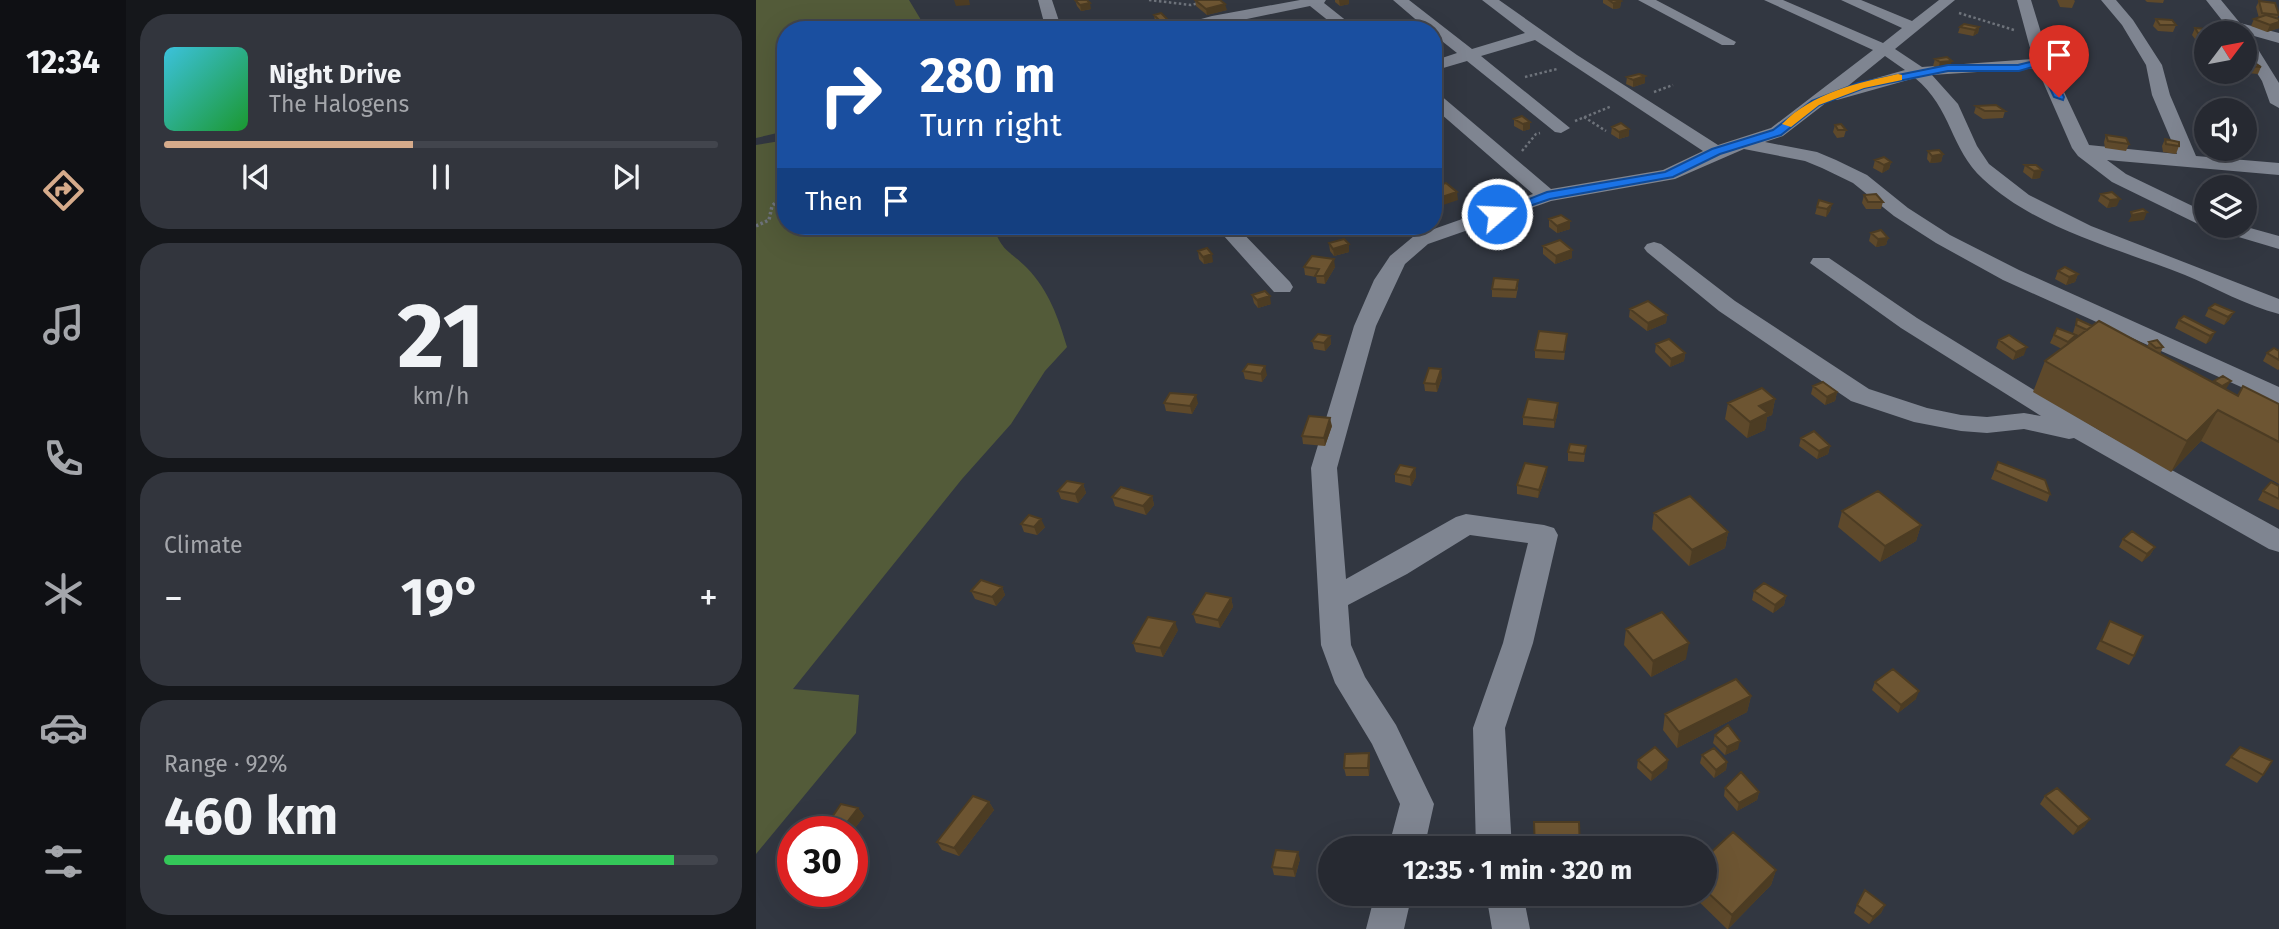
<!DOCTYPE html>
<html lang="en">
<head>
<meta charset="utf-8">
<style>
	body { margin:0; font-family:"Fira Sans",sans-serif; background:#32353d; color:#f1f3f6; height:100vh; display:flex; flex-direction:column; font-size:26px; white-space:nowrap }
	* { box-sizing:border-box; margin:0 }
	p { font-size:23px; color:#a4a6ab }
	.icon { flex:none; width:38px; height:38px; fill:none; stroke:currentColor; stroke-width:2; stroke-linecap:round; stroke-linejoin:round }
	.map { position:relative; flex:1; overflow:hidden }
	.side { display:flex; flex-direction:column; gap:14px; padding:14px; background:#15171b; width:630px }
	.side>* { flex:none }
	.top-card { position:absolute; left:21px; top:21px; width:665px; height:214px; border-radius:28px; box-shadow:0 7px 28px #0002,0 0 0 2px #42454d; background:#1a4fa0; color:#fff; overflow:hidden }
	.needle { width:46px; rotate:58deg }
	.tools { position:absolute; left:1438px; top:21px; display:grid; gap:14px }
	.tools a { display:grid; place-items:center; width:63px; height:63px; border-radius:50%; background:#262931; box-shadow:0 7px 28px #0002,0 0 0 2px #42454d; font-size:35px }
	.speed { position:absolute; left:21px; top:816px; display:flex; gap:14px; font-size:35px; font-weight:700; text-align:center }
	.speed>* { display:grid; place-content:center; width:91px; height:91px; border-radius:50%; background:#262931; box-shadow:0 7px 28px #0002,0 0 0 2px #42454d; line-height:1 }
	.speed .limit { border:10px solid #d22; background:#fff; color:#111 }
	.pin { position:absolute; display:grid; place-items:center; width:60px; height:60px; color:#fff; margin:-72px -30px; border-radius:50% 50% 50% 0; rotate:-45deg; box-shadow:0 0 7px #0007 }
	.pin .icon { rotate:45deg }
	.me { position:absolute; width:77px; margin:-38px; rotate:71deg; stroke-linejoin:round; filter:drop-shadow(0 0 5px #0008) }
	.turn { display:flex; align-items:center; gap:24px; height:147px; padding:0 28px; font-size:32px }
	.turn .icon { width:91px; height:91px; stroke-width:2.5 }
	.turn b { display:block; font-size:49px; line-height:60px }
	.then { display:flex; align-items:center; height:66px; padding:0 28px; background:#0003; gap:14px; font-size:26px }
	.big { font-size:52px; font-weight:700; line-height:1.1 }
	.side .widget { flex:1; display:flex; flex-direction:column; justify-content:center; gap:10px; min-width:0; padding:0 24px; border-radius:28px; background:#32353d }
	.side .dial { align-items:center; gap:0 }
	.dial b { font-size:91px; line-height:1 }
	.song { display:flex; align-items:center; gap:21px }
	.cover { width:84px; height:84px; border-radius:10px; background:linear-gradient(135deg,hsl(190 70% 55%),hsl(130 70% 35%)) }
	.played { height:7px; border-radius:4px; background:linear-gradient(90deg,#d6ab8b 45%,#42454d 45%) }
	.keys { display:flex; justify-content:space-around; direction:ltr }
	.heat { display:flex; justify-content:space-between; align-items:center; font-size:38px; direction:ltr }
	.charge { height:10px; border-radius:5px; background:linear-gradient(90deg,#34c759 92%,#42454d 0) }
	.trip { position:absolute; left:562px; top:836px; width:399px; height:70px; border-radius:35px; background:#262931; box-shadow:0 7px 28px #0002,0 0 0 2px #42454d; font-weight:700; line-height:70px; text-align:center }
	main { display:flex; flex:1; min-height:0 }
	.menu { display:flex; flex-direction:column; width:126px; justify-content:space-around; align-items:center; background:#0f1014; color:#a4a6ab }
	.menu .icon { width:49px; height:49px }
	.menu .current { color:#d6ab8b }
	.menu b { font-size:32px; color:#f1f3f6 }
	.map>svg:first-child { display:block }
</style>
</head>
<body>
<main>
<nav class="menu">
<b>12:34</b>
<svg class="icon current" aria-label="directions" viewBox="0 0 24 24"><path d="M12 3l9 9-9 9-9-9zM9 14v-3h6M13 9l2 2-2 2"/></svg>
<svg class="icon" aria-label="music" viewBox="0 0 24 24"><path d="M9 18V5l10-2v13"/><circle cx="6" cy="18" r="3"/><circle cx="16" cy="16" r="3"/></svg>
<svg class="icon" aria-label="phone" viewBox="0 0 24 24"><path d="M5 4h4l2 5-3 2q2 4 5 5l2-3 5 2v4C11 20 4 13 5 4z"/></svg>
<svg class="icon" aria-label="climate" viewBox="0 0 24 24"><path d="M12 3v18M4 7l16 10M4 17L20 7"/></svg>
<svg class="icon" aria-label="car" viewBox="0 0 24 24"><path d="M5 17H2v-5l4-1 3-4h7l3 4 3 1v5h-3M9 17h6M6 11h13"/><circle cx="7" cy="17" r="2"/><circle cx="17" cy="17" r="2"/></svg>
<svg class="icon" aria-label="filters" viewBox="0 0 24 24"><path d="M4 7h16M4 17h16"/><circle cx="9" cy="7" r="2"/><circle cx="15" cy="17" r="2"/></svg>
</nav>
<section class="side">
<div class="widget">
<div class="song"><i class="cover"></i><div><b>Night Drive</b><p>The Halogens</p></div></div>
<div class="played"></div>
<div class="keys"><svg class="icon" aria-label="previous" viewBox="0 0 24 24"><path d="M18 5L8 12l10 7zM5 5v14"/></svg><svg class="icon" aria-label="pause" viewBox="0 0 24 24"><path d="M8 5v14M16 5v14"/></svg><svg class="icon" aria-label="next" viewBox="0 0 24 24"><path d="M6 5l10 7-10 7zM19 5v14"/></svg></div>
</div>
<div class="widget dial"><b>21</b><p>km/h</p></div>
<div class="widget"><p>Climate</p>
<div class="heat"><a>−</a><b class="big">19°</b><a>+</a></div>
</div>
<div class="widget"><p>Range · 92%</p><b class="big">460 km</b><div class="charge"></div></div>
</section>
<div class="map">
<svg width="1523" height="929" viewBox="0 0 1523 929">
	<rect width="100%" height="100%" fill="#323741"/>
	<!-- green -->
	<path fill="#535b39" d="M0 0H153L165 20 191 25 194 30H30V131L0 138Z
		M30 140V226H237C246 252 253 250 271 268 293 291 302 317 311 347L289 371 255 424 206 479 37 689 103 695 100 733 0 854V145Z"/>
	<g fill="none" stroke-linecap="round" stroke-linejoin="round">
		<!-- path-far1 -->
		<path stroke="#6e737b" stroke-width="2.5" stroke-dasharray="2.5 2.5" stroke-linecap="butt" d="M393 0 435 5 455 0
			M1203 13 1258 30
			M769 77 801 69
			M898 92 917 85
			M828 117 850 131
			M819 121 856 106
			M766 151 780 134 784 133"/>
		<!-- path -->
		<path stroke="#6e737b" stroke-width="3.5" stroke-dasharray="2.5 2.5" stroke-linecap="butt" d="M0 226 13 220 16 206 30 193"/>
		<!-- minor -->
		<path fill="#7f8591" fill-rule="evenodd" d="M282 0H296L306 30H290Z
			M544 0H570L568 3 602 30H584L554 6 438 30H413L416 27 456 16Z
			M637 0H653L716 49 769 33 726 0H743L821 55 962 145 1015 128 1117 50 1008 0H1027L1127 43 1146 28 1085 0H1105L1156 21 1183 0H1199L1139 49 1166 67 1277 59 1261 0H1275L1294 62 1333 145 1421 154 1396 95 1390 65 1366 25 1345 0H1360L1377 20 1406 65 1414 95 1440 156 1523 163V175L1351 160 1370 174 1451 213V226H1487L1523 236V249L1459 230 1456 226 1444 225 1356 182 1322 156 1316 148 1281 68 1176 75 1202 104 1221 146 1233 164 1273 195 1335 226 1523 299V314C1491 306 1460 288 1429 275 1361 248 1282 230 1227 179 1194 149 1196 108 1159 78L1081 100 1075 99 1027 136 1009 142 1061 152 1080 160 1111 175 1152 208 1194 235 1263 270 1523 387V404L1247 280 1180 243 1138 216 1097 183 1066 168 1049 161 988 149 919 179 795 201 672 244 649 264 620 326 581 468 590 579 700 517 710 514 788 525 798 528 802 535 777 643 749 728 756 849H720L717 728 747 643 772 543 714 535 651 574 592 605 595 645 609 677 640 725 678 804 668 849H632L644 804 616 744 579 683 565 645 555 468 598 326 618 280 634 256 658 236 777 194 677 107V93L683 94 795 189 907 170 947 151 779 40 725 56 814 128 805 133 799 132 711 61 677 71V61L701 53 677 34V30H672ZM1129 56 1149 70 1092 86Z
			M882 0H900L980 42 978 45H966Z
			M1450 0H1465L1484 23 1523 33V43L1491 34 1489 36 1495 38 1523 83V108L1514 103 1506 81 1489 54V33H1476Z
			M459 226H480L534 282 537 287 534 292H518Z
			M898 242 905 244 979 301 1113 389 1171 408 1205 415 1231 417 1268 413 1285 416 1145 328 1054 263 1057 258H1073L1161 318 1343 430 1523 529V552L1513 549 1318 438 1313 439 1268 429 1231 433 1205 431 1158 422 1095 401 963 311 891 252 888 248 891 244Z
			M619 894H656L648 929H610Z
			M730 894H767L774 929H736Z"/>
	</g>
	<!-- wall -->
	<path fill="#5e492b" d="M319 0 335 9 325 11 321 6Z
		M439 0 471 10 451 15 440 6Z
		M579 0H593V4L584 6 579 2Z
		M847 0H863L865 1 864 8 857 9 847 3Z
		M1301 0H1318L1319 1 1316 8 1304 7Z
		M1389 0H1408L1407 3 1391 2Z
		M1503 1 1523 14 1521 19H1523V28L1511 32 1495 26 1498 19 1503 18 1500 7Z
		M398 15 413 26 406 28 399 21Z
		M1400 19 1420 25 1417 32 1402 31 1397 26Z
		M1204 27H1223L1222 33 1217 36 1202 33Z
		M1439 28 1451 33V40L1439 39 1436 35Z
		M1490 57 1505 67 1502 74 1491 73 1489 68V60Z
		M1179 59 1194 67 1182 69 1177 66Z
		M871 77 889 83 877 87 870 84Z
		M1220 106 1249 111 1247 118 1227 119 1218 113Z
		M766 116 774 129 767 131 758 126V119Z
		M1079 125 1090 130 1088 137 1081 138 1077 132Z
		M856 127 873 136 863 139 855 134Z
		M1350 135 1373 144 1370 151 1349 148 1348 142Z
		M1409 139 1423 146 1420 154 1407 152 1406 146Z
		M1172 151 1187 154 1185 162 1174 163 1171 159Z
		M1119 160 1135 162 1133 169 1126 173 1117 168Z
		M1269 165H1280L1284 178 1276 179 1267 172Z
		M1345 194 1361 206 1351 208 1342 201Z
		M1108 195 1127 202 1125 209H1110L1106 203Z
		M1076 204 1074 211 1070 217 1059 214 1061 207Z
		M793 219 814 221V229L801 233 793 227Z
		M1115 233 1132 238 1130 245 1120 247 1113 241Z
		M573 243 593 252 578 256 574 251Z
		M787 246 816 258 799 264 787 254Z
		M442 251 457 262 448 264 443 259Z
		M548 267H579L569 284 561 283 560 277 549 275Z
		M1302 271 1322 274 1319 282 1310 285 1299 279Z
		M762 287 760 298 736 297V289Z
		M496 295 515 304 502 308 498 303Z
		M1453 308 1478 312 1473 320 1468 325 1449 316Z
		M874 309 911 315 910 323 891 331 873 317Z
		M1321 319 1391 347 1393 342 1407 347 1404 354 1457 383 1458 381 1470 389H1469L1481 396 1487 386 1523 404V484L1445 441 1415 472 1277 392 1289 361 1306 349 1294 343 1301 328 1318 339 1323 336 1317 333Z
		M1423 320 1459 332 1455 340 1450 344 1419 328Z
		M811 334 808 360 779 358V350Z
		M574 336 575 344 569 351 558 349 556 341Z
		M1243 340 1268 355 1257 360 1240 348Z
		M900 344 929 353 928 361 914 367 899 352Z
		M1523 351V369L1522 370 1507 361 1511 353Z
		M487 371 511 375 506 382 489 379Z
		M686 377 681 392 669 391 668 383Z
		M1057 386 1081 392 1079 401 1069 405 1055 394Z
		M1019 399 1016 415 1011 417 1009 430 991 438 969 419 972 403Z
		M408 403H442L436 414 410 411Z
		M802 411 798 428 767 425V417Z
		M576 426 569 446 547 444 546 436Z
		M1045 438 1074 446 1072 454 1061 459 1043 446Z
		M830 446 828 462 812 461V452Z
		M1242 462 1294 494 1291 502 1235 479Z
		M791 467 790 475 782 498 761 494V485Z
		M659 468 660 477 655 486 639 482V474Z
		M327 484 330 493 322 503 305 499 302 491Z
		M1523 486V510L1502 500 1507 491Z
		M396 496 398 505 390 515 359 506 356 497Z
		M1086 511 1165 525 1160 541 1124 562 1082 527Z
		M898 513 972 532 969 548 933 566 896 529Z
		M265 524 289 527 281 535 268 532Z
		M1367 539 1399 547 1394 555 1386 562 1363 547Z
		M246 587 249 595 240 606 219 599 215 591Z
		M998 591 1030 596 1028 605 1017 613 996 600Z
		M475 598 477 607 464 628 440 623 437 614Z
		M1354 621 1378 656 1373 665 1340 649Z
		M870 629 930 659 895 677 868 645Z
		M422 630 407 657 380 652 377 643Z
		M1119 682 1160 699 1142 713 1116 690Z
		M995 696 991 712 921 748 907 730 909 714Z
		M959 735 982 749 969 755 957 743Z
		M1484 747 1507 775 1501 783 1469 765Z
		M946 755 971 762 970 770 958 778 944 763Z
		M882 760 911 768 895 781 881 768Z
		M614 761 613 776H590L588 768Z
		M969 788 1003 792 1001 800 981 811 968 796Z
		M1289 796 1329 826 1317 835 1284 804Z
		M233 802 238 810 203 856 186 850 181 842Z
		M102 808 108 816 96 832 74 831 70 826Z
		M544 859 539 877 518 875 516 867Z
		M948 859 1020 870 1015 885 972 929H971L935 894H948Z
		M1101 905H1129L1125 913 1113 924 1098 913Z"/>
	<!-- shaded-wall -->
	<path fill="#4c3c23" d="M198 0H213L214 5 200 6Z
		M583 0H593V4L584 6Z
		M865 1 864 8 857 9V3Z
		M334 3 335 9 325 11 324 5Z
		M469 4 471 10 451 15 450 9Z
		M412 20 413 26 406 28 404 21Z
		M1523 22V28L1511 32 1514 25Z
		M1223 27 1222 33 1217 36 1219 30Z
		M1196 61 1194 67 1182 69 1184 62Z
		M889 76V83L877 87V80Z
		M680 112 681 119 677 120V113Z
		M774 122V129L767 131V124Z
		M873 129V136L863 139V132Z
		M1187 154 1185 162 1174 163 1176 156Z
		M1135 162 1133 169 1126 173 1128 165Z
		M1286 170 1284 178 1276 179 1278 171Z
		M701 192 702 200 678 208 677 200Z
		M1364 199 1361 206 1351 208 1354 200Z
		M1076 204 1074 211 1070 217 1071 209Z
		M1391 212 1388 220 1372 222 1376 215Z
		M814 221V229L801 233V226Z
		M626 226H639L627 230Z
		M1132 238 1130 245 1120 247 1122 239Z
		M593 244V252L578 256 577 249Z
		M816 250V258L799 264 800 256Z
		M456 254 457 262 448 264 447 257Z
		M578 259 579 267 569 284 568 276Z
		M1322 274 1319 282 1310 285 1313 277Z
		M514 296 515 304 502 308 501 300Z
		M1478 312 1473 320 1468 325 1472 317Z
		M911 315 910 323 891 331 892 323Z
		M1459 332 1455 340 1450 344 1454 336Z
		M574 336 575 344 569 351 568 343Z
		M1271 347 1268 355 1257 360 1260 352Z
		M929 353 928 361 914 367 915 359Z
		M509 366 511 375 506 382 505 374Z
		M685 369 686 377 681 392 680 384Z
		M1475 381 1470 389 1462 394 1466 386Z
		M1081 392 1079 401 1069 405 1071 397Z
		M440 395 442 403 436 414 434 406Z
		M1019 399 1016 415 1011 417 1009 430 991 438 994 422 1003 406Z
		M802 403V411L798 428V420Z
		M1462 410 1445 441 1415 472 1431 441Z
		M574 418 576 426 569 446 568 438Z
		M1074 446 1072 454 1061 459 1063 451Z
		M791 467 790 475 782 498 783 490Z
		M659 468 660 477 655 486 654 477Z
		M327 484 330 493 322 503 319 494Z
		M396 496 398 505 390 515 387 506Z
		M285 519 289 527 281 535 278 527Z
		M1165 525 1160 541 1124 562 1129 546Z
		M972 532 969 548 933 566 936 550Z
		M1399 547 1394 555 1386 562 1391 554Z
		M246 587 249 595 240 606 236 597Z
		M1030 596 1028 605 1017 613 1019 605Z
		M475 598 477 607 464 628 462 620Z
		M419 622 422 630 407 657 404 648Z
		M933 643 930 659 895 677 897 661Z
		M1163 691 1160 699 1142 713 1145 705Z
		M995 696 991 712 921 748 923 732Z
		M984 741 982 749 969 755 971 747Z
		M613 753 614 761 613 776 612 768Z
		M912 760 911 768 895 781 896 773Z
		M971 762 970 770 958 778 960 770Z
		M1003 792 1001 800 981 811 983 803Z
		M233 802 238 810 203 856 198 848Z
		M102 808 108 816 96 832 88 831 86 829Z
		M1334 819 1329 826 1317 835 1322 827Z
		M542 852 544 859 539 877 537 869Z
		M1020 870 1015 885 972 929 976 915Z
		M1129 905 1125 913 1113 924 1117 917Z"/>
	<!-- building -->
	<path fill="#6d5532" stroke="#4c3c23" stroke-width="2" d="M319 0H331L334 3 324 5Z
		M439 0H464L469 4 450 9Z
		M853 0H863L865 1 857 3Z
		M1503 1 1519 3 1523 15 1506 13Z
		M405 13 412 20 404 21 398 15Z
		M1510 15 1523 19V22L1514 25 1498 19Z
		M1400 19 1416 20 1420 25H1404Z
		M1208 24 1223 27 1219 30 1204 27Z
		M1439 28 1451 29 1454 33H1442Z
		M1191 57 1196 61 1184 62 1179 59Z
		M1490 57 1505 67 1494 66Z
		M883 74 889 76 877 80 871 77Z
		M1240 105 1249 111H1229L1220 106Z
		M766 116 774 122 767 124 758 119Z
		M865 123 873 129 863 132 856 127Z
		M1085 124 1090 130H1082L1079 125Z
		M1350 135 1370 138 1373 144 1352 141Z
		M1409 139 1423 142V146L1410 144Z
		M1183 150 1187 154 1176 156 1172 151Z
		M1128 157 1135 162 1128 165 1119 160Z
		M1269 165H1280L1286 170 1278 171Z
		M690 183 701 192 677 200V187Z
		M1356 192 1364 199 1354 200 1345 194Z
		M1120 194 1127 202H1112L1108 195Z
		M1063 200 1076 204 1071 209 1061 207Z
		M1387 209 1391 212 1376 215 1375 212Z
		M805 215 814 221 801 226 793 219Z
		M1125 230 1132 238 1122 239 1115 233Z
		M588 239 593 244 577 249 573 243Z
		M804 240 816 250 800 256 787 246Z
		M451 248 456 254 447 257 442 251Z
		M556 256 578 259 568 276H559L563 269 548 267Z
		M1309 267 1322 274 1313 277 1302 271Z
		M738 278 762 280 760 290 736 289Z
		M509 291 514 296 501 300 496 295Z
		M892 301 911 315 892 323 874 309Z
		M1459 304 1478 312 1472 317 1453 308Z
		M1428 316 1459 332 1454 336 1423 320Z
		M1321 319 1336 326 1331 330 1320 325Z
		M1343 321 1482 396 1487 386 1523 404V442L1462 410 1431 441 1289 361Z
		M1301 328 1320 335 1312 342 1298 335Z
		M783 331 811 334 808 352 779 350Z
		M562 334 574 336 568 343 556 341Z
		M1253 335 1271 347 1260 352 1243 340Z
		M913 339 929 353 915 359 900 344Z
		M1401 340 1407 347 1400 348 1393 342Z
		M1518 348 1523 351V360L1511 353Z
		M492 364 509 366 505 374 487 371Z
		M673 368 685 369 680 384 668 383Z
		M1467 376 1475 381 1466 386 1458 381Z
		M1067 382 1081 392 1071 397 1057 386Z
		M1006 388 1019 399 1003 406 1012 413 994 422 972 403Z
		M414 393 440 395 434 406 408 403Z
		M772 399 802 403 798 420 767 417Z
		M553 416 574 418 568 438 546 436Z
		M1058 431 1074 446 1063 451 1045 438Z
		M814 444 830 446 828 454 812 452Z
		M1242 462 1289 480 1294 494 1239 470Z
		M769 463 791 467 783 490 761 485Z
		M644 465 659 468 654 477 639 474Z
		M311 481 327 484 319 494 302 491Z
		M1515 482 1523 486V499L1507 491Z
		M365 487 396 496 387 506 356 497Z
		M1122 491 1165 525 1129 546 1086 511Z
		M934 496 972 532 936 550 898 513Z
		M273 515 285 519 278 527 265 524Z
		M1376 531 1399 547 1391 554 1367 539Z
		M225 580 246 587 236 597 215 591Z
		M1008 583 1030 596 1019 605 998 591Z
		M450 593 475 598 462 620 437 614Z
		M906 612 933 643 897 661 870 629Z
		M392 617 419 622 404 648 377 643Z
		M1354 621 1387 636 1378 656 1345 641Z
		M1137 669 1163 691 1145 705 1119 682Z
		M980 679 995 696 923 732 909 714Z
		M972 725 984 741 971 747 959 735Z
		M899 747 912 760 896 773 882 760Z
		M1484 747 1516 761 1507 775 1475 757Z
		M958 748 971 762 960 770 946 755Z
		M613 753 612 768H588L589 754Z
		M985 772 1003 792 983 803 969 788Z
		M1301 788 1334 819 1322 827 1289 796Z
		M217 796 233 802 198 848 181 842Z
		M85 804 102 808 86 829 70 826Z
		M778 822H823L824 849H779Z
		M977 832 1020 870 976 915 948 889V859Z
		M520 850 542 852 537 869 516 867Z
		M1109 890 1129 905 1117 917 1101 905Z"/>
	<!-- route -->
	<path fill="#1a73e8" stroke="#114b97" stroke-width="2" d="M1286 59 1291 62 1308 97 1307 100 1298 97 1283 65 1263 71H1192L1108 88 1063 105 1025 135 964 154 917 177 794 199 741 217 735 214 791 192 909 172 956 149 1017 130 1056 101 1102 83 1192 65H1262Z"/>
	<!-- slow -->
	<path fill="#f59e0b" d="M1142 74 1146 75V80L1108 88 1063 105 1035 127 1026 124C1056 93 1101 83 1142 74Z"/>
</svg>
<div class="tools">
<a><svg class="needle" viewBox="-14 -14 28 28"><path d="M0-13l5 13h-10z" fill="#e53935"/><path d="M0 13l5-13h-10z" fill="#a4a6ab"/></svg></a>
<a><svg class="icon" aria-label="sound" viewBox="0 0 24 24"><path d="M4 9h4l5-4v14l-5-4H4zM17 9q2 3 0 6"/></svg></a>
<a><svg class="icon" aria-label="layers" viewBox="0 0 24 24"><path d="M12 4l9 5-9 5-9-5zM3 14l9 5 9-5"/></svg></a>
</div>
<div class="speed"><div class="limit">30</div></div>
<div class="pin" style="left:1303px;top:97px;background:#d93025"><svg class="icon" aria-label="arrive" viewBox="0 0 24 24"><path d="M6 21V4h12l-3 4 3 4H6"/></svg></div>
<svg class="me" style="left:741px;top:214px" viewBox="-20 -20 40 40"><circle r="17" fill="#1a73e8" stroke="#fff" stroke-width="3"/><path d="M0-11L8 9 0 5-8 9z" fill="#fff"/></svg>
<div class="trip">12:35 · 1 min · 320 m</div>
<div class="top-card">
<div class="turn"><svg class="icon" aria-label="right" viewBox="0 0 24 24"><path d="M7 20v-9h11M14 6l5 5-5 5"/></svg><div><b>280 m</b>Turn right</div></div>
<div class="then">Then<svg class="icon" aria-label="arrive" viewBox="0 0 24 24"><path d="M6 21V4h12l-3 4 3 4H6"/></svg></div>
</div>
</div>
</main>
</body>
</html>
